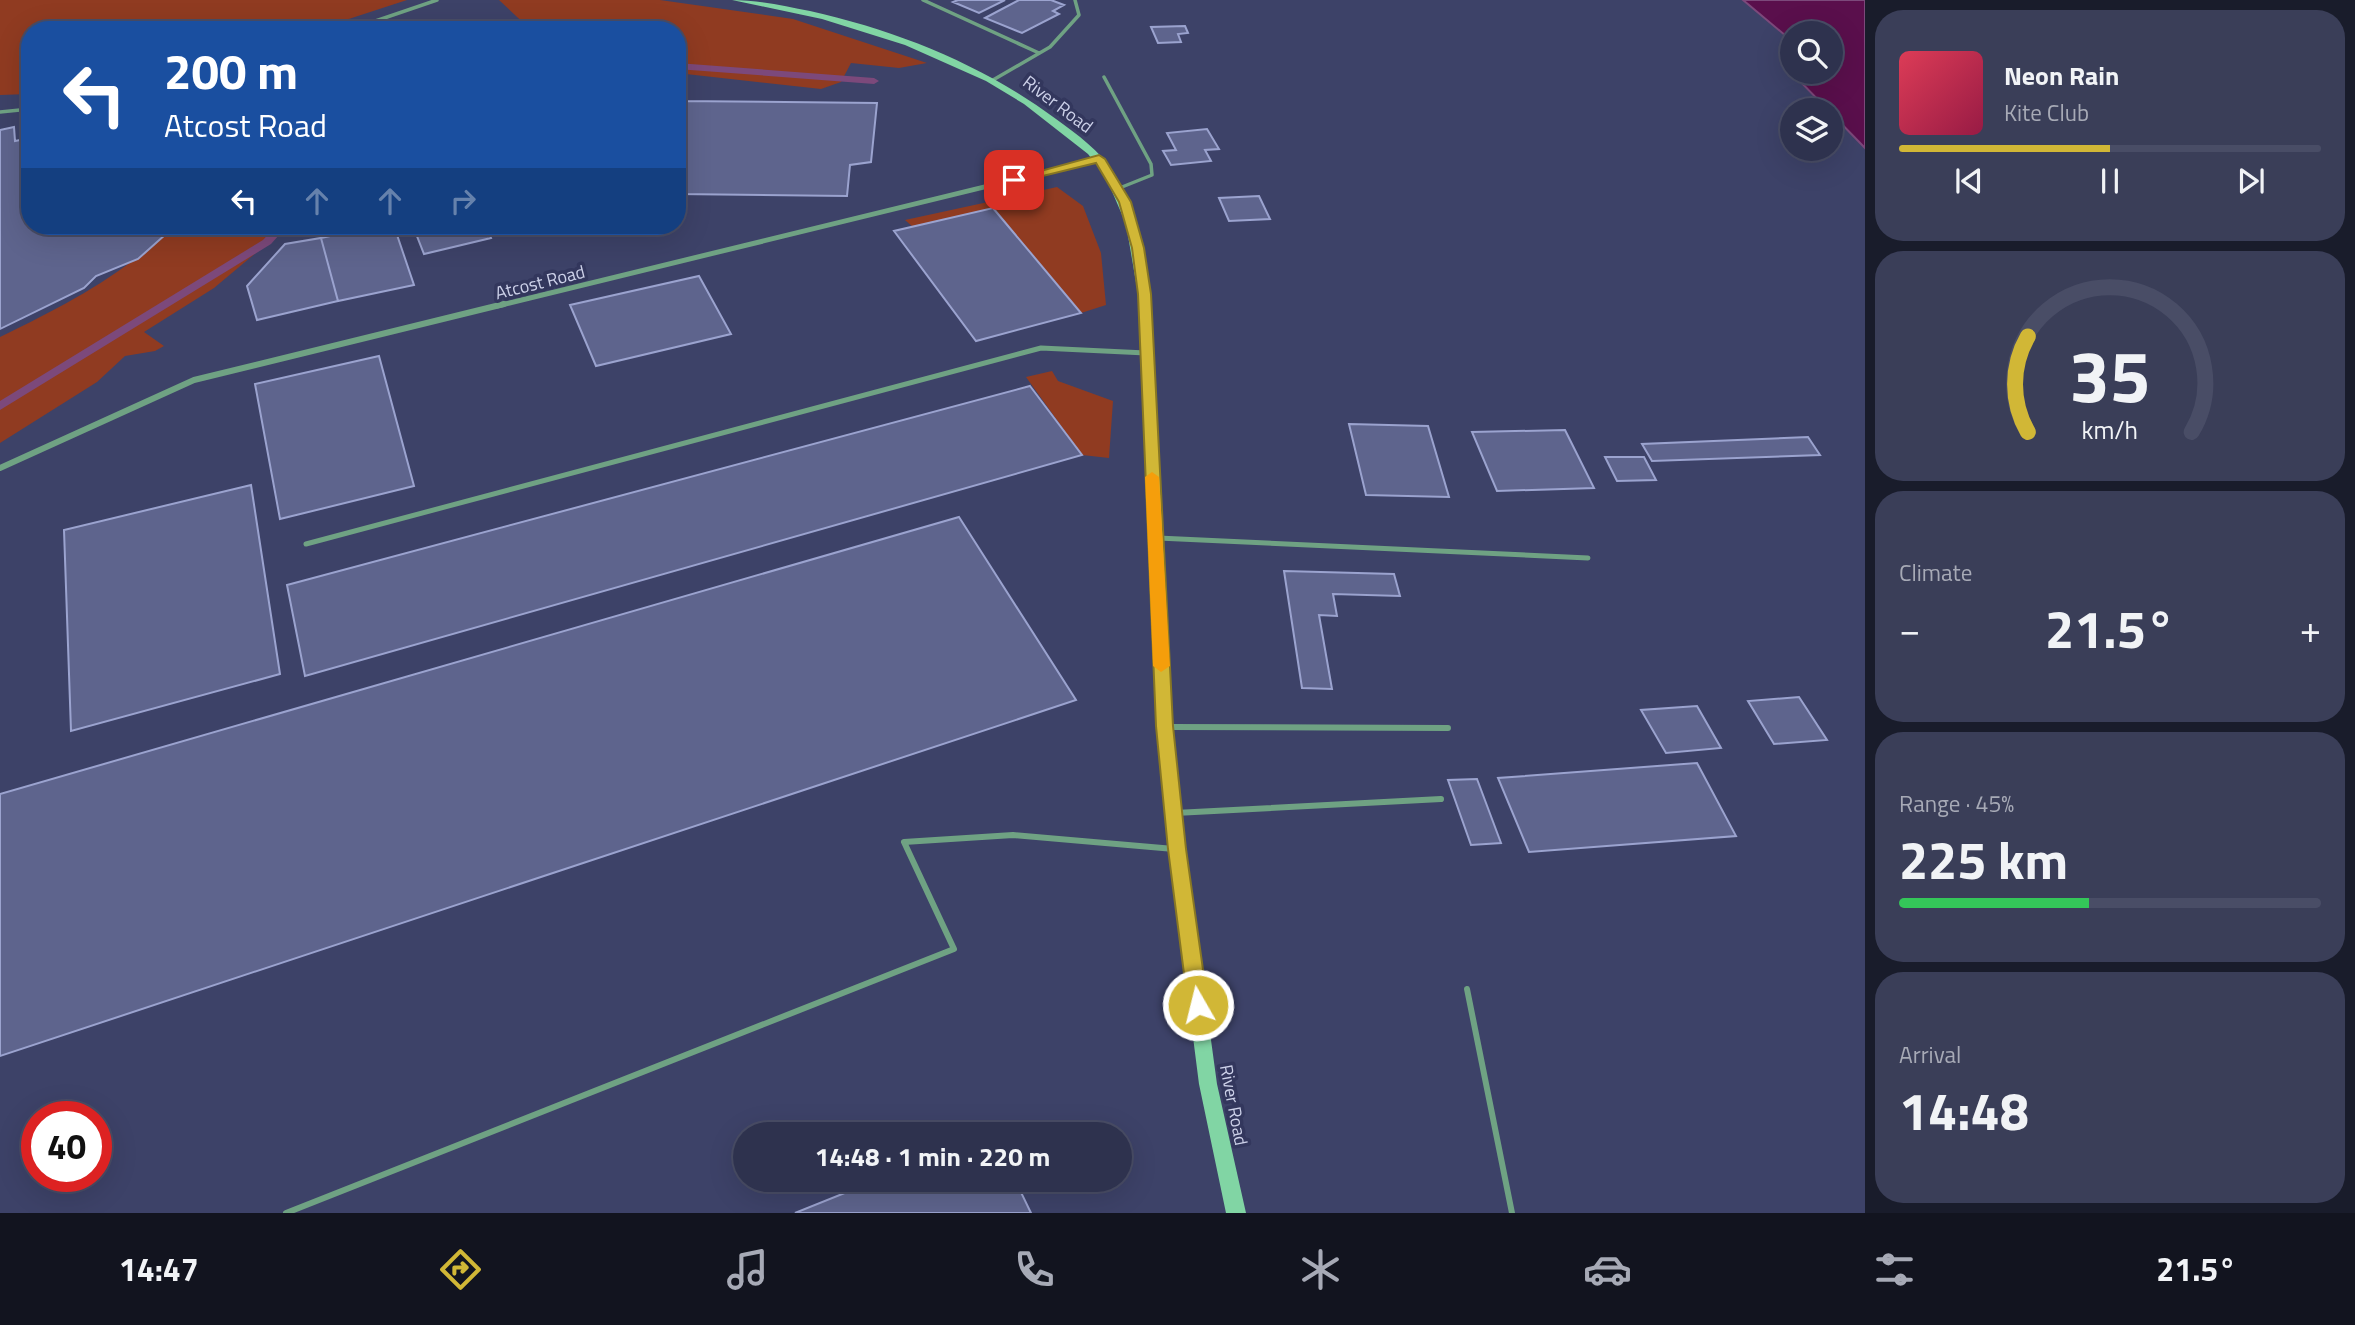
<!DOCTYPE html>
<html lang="en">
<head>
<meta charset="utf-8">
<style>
	body { margin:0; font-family:"Titillium Web",sans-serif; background:#3a3e58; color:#f1f3f6; height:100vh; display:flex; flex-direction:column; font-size:26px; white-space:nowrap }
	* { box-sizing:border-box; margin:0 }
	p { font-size:23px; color:#a7aab6 }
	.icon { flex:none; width:38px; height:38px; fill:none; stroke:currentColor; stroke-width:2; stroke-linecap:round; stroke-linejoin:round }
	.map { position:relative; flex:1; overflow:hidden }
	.details { display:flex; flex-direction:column; gap:10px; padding:10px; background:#191c2b; width:490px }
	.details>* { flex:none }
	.hud { position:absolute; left:21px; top:21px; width:665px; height:214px; border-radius:28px; box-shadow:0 7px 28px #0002,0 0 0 2px #494d66; background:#1a4fa0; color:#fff; overflow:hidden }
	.tools { position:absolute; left:1780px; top:21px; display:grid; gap:14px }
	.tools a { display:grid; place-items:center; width:63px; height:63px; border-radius:50%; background:#2e324e; box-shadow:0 7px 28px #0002,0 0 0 2px #494d66; font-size:35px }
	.speed { position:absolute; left:21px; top:1101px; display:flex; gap:14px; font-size:35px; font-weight:700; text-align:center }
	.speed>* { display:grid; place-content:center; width:91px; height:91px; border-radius:50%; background:#2e324e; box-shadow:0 7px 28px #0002,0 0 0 2px #494d66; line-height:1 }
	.speed .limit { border:10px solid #d22; background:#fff; color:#111 }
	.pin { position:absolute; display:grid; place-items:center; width:60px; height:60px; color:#fff; margin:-30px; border-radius:14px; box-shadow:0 4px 10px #0006 }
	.me { position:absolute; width:77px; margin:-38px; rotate:352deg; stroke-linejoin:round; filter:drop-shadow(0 0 5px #0008) }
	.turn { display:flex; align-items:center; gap:24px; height:147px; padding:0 28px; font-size:32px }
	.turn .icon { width:91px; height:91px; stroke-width:2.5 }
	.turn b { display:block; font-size:49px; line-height:60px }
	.lanes { display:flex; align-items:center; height:66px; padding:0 28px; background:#0003; justify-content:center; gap:35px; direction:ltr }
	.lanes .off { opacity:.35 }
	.big { font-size:52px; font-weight:700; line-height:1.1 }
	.details .tile { flex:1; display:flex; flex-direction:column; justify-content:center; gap:10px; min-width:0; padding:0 24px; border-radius:28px; background:#3a3e58 }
	.details .dial { align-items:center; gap:0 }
	.dial svg { height:182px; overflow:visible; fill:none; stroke:#494d66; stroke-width:7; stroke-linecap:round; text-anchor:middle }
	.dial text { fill:#f1f3f6; stroke:none }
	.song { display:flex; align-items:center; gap:21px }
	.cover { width:84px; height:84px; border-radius:10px; background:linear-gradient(135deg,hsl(350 70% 55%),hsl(340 70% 35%)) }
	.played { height:7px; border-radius:4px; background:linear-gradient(90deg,#d1b736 50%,#494d66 50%) }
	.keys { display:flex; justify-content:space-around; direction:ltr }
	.heat { display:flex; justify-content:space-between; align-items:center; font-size:38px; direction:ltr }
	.charge { height:10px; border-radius:5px; background:linear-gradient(90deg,#34c759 45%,#494d66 0) }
	.trip { position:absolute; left:733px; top:1122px; width:399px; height:70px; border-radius:35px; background:#2e324e; box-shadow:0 7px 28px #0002,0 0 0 2px #494d66; font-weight:700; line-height:70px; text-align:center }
	.dock { display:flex; height:112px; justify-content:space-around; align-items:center; background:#12141f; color:#a7aab6 }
	.dock .icon { width:49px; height:49px }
	.dock .current { color:#d1b736 }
	.dock b { font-size:32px; color:#f1f3f6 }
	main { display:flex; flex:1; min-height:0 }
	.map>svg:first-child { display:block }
</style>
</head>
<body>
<main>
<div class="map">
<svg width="1865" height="1213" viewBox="0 0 1865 1213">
	<rect width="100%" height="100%" fill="#3d4268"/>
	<!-- green -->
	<path fill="#903b21" d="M0 0H407L315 30H30V94L0 95Z
		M499 0H660L793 19 927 63 899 68 851 63 841 82 821 89 677 73V30H531Z
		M1057 187 1083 206 1101 253 1106 305 1081 313 993 208 913 227 905 220Z
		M175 226H288L214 288 144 332 164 346 155 351 125 356 97 382 0 443V337C70 303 117 278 175 226Z
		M1052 371 1058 381 1113 401 1109 458 1082 455 1026 377Z"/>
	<!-- water -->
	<path fill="#5a0f4c" stroke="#7c497b" stroke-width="2" d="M1743 0H1865V148L1790 71 1792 59V72H1830V33H1792V41Z"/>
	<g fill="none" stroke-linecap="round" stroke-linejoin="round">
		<!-- stream -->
		<path fill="#7c497b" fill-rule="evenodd" d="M677 63 874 78 879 81 874 84 677 69Z
			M276 226H287L271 244 0 410V401L263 240Z"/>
	</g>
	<!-- building -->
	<path fill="#5e648d" stroke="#9ba3cf" stroke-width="2" d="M958 0H1005L979 13 953 2Z
		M1019 0H1051L1064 5 1053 11 1059 14 1022 33 985 18Z
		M1185 26 1188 33 1178 34 1181 42 1158 43 1151 27Z
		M677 74H685L680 101H677Z
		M677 101 877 103 871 162 850 165 847 196 677 194Z
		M14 127 15 141 30 138V226H175L138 259 96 276 84 288 0 329V130Z
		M1207 129 1219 149 1205 150 1211 161 1171 165 1163 151 1176 150 1167 133Z
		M1259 196 1270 219 1229 221 1219 198Z
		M993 208 1081 313 976 341 894 231Z
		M377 226H394L414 285 338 301 321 238Z
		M413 226H486L491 238 424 254Z
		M321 238 338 301 257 320 247 286 285 244Z
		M699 276 731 334 596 366 570 305Z
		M379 356 414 486 280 519 255 384Z
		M1030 386 1082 455 305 676 287 585Z
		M1349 424 1428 426 1449 497 1366 495Z
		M1565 430 1594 488 1497 491 1472 432Z
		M1808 437 1820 455 1652 461 1642 444Z
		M1605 457H1644L1656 480 1617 481Z
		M251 485 280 674 71 731 64 530Z
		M959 517 1076 700 0 1056V794Z
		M1284 571 1394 574 1400 596 1333 594 1337 616 1319 615 1332 689 1302 688Z
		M1799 697 1827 740 1774 744 1748 701Z
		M1697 706 1721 748 1666 753 1641 710Z
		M1697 763 1736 836 1529 852 1498 778Z
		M1477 779 1501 843 1471 845 1448 780Z
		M877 1180H1015L1031 1213H795Z"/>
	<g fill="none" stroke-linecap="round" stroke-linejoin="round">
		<!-- lane-far2 -->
		<path stroke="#6fa283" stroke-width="3.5" d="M923 0 1039 53
			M349 30 437 0
			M1104 77 1151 164 1152 175 1117 189
			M993 80 1050 47 1079 15 1075 0
			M0 112 30 109"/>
		<!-- lane-far1 -->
		<path stroke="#6fa283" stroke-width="5" d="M1158 538 1588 558
			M306 544 1041 348 1146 353"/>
		<!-- lane -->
		<path stroke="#6fa283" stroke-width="6" d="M1168 727 1448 728
			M1175 813 1441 799
			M1467 989 1512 1213
			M286 1213 954 949 904 842 1013 835 1174 849"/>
		<!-- street-far1 -->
		<path stroke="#6fa283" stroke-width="5" d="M497 306 1099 159"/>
		<!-- street -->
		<path stroke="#6fa283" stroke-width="6" d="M0 468 194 380 504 304"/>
		<!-- secondary -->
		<path fill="#81d5a4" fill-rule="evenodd" d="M732 0C758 0 784 6 810 11 899 31 983 65 1056 119 1078 135 1099 150 1114 173 1137 209 1144 252 1150 294L1173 726 1185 849 1217 1084 1246 1213H1226L1199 1084 1169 849 1157 726 1138 294 1126 224 1105 175 1088 154 1024 104 986 81 905 45 822 19Z"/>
	</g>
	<!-- route -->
	<path fill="#d1b736" stroke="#887723" stroke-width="2" d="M1099 155 1105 159 1131 202 1144 248 1151 294 1173 726 1186 849 1208 1005 1205 1012 1198 1014 1191 1012 1188 1005 1168 849 1156 726 1138 294 1132 248 1119 202 1096 163 1014 183 1008 180Z"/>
	<!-- slow -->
	<path fill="#f59e0b" d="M1152 472 1159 477 1170 666 1161 672 1153 666 1145 477Z"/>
	<g text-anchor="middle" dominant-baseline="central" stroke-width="7" stroke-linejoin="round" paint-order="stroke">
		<!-- street labels -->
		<g font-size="18" fill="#cdd1e9" stroke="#33375d">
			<text transform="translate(1058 104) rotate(37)">River Road</text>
			<text transform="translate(540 282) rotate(-14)">Atcost Road</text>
			<text transform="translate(1234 1105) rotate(79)">River Road</text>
		</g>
	</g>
</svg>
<div class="tools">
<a><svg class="icon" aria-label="search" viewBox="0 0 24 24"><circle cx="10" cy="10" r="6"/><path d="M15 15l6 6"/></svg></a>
<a><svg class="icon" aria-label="layers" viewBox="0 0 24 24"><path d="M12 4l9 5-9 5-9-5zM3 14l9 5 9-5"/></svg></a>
</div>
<div class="speed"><div class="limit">40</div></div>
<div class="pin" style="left:1014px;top:180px;background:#d93025"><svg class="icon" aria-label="arrive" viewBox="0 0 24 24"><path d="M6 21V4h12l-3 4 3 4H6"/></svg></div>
<svg class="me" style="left:1198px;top:1005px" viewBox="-20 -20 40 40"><circle r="17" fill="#d1b736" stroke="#fff" stroke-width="3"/><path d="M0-11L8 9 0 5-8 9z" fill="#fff"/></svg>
<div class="trip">14:48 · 1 min · 220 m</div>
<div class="hud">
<div class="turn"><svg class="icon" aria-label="left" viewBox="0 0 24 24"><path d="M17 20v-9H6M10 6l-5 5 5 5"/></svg><div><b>200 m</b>Atcost Road</div></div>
<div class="lanes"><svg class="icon" aria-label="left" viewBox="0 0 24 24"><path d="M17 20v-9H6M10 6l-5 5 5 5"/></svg><svg class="icon off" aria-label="ahead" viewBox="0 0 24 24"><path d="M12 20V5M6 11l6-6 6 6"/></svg><svg class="icon off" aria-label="ahead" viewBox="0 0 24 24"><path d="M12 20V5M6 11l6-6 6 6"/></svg><svg class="icon off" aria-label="right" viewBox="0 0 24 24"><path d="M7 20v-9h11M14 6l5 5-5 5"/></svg></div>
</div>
</div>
<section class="details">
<div class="tile">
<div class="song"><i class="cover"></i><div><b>Neon Rain</b><p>Kite Club</p></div></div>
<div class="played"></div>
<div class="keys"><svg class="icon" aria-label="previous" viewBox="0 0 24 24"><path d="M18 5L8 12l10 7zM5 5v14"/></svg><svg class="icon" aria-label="pause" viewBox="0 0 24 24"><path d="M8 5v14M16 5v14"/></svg><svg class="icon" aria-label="next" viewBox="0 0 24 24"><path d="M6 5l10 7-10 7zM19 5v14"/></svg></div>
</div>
<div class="tile dial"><svg viewBox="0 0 100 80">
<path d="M14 69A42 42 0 1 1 86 69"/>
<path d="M14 69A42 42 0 0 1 14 27" stroke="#d1b736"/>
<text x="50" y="56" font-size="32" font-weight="700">35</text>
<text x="50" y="72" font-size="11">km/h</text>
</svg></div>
<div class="tile"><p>Climate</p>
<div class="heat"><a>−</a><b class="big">21.5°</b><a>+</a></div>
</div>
<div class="tile"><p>Range · 45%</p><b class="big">225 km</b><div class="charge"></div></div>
<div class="tile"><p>Arrival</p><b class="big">14:48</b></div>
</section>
</main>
<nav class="dock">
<b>14:47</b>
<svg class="icon current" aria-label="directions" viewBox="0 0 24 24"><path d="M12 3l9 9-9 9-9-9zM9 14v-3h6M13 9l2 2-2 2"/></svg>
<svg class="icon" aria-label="music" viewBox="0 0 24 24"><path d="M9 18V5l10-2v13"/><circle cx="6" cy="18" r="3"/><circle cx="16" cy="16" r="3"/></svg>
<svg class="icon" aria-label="phone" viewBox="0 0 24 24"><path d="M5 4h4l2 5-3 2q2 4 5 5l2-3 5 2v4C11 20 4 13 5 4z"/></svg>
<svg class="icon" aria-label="climate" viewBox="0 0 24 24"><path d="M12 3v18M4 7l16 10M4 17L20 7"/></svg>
<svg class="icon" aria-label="car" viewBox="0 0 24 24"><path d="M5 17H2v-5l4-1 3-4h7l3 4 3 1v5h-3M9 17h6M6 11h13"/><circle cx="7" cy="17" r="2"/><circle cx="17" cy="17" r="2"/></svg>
<svg class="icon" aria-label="filters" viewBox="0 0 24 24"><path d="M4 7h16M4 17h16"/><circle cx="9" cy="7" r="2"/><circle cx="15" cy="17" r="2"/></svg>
<b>21.5°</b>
</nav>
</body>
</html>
